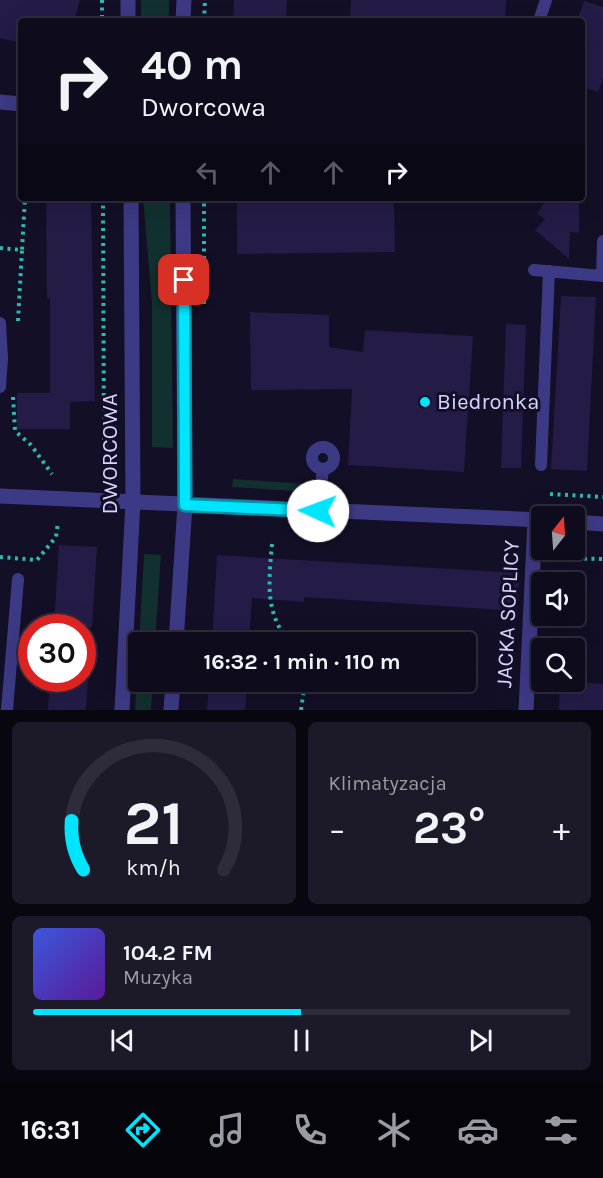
<!DOCTYPE html>
<html lang="pl">
<head>
<meta charset="utf-8">
<style>
	body { margin:0; font-family:Karla,sans-serif; background:#1c1929; color:#f1f3f6; height:100vh; display:flex; flex-direction:column; font-size:22px; white-space:nowrap }
	* { box-sizing:border-box; margin:0 }
	p { font-size:20px; color:#9b9ba3 }
	.icon { flex:none; width:33px; height:33px; fill:none; stroke:currentColor; stroke-width:2; stroke-linecap:round; stroke-linejoin:round }
	.map { position:relative; height:710px; overflow:hidden }
	.drawer { display:flex; flex-direction:column; gap:12px; padding:12px; background:#08060f; flex:1 }
	.drawer>* { flex:none }
	.top-card { position:absolute; left:18px; top:18px; width:567px; height:183px; border-radius:6px; box-shadow:0 6px 24px #0002,0 0 0 2px #2e2b3b; background:#0e0b1c; color:#f1f3f6; overflow:hidden }
	.needle { width:39px; rotate:17deg }
	.tools { position:absolute; left:531px; top:506px; display:grid; gap:12px }
	.tools a { display:grid; place-items:center; width:54px; height:54px; border-radius:6px; background:#0e0b1c; box-shadow:0 6px 24px #0002,0 0 0 2px #2e2b3b; font-size:30px }
	.speed { position:absolute; left:18px; top:614px; display:flex; gap:12px; font-size:30px; font-weight:700; text-align:center }
	.speed>* { display:grid; place-content:center; width:78px; height:78px; border-radius:50%; background:#0e0b1c; box-shadow:0 6px 24px #0002,0 0 0 2px #2e2b3b; line-height:1 }
	.speed .limit { border:9px solid #d22; background:#fff; color:#111 }
	.pin { position:absolute; display:grid; place-items:center; width:51px; height:51px; color:#fff; margin:-26px; border-radius:12px; box-shadow:0 3px 9px #0006 }
	.me { position:absolute; width:66px; margin:-33px; rotate:272deg; stroke-linejoin:round; filter:drop-shadow(0 0 4px #0008) }
	.turn { display:flex; align-items:center; gap:21px; height:126px; padding:0 24px; font-size:27px }
	.turn .icon { width:78px; height:78px; stroke-width:2.5 }
	.turn b { display:block; font-size:42px; line-height:51px }
	.lanes { display:flex; align-items:center; height:57px; padding:0 24px; background:#0003; justify-content:center; gap:30px; direction:ltr }
	.lanes .off { opacity:.35 }
	.big { font-size:45px; font-weight:700; line-height:1.1 }
	.drawer .widget { flex:1; display:flex; flex-direction:column; justify-content:center; gap:9px; min-width:0; padding:0 21px; border-radius:9px; background:#1c1929 }
	.drawer .dial { align-items:center; gap:0 }
	.dial svg { height:156px; overflow:visible; fill:none; stroke:#2e2b3b; stroke-width:7; stroke-linecap:round; text-anchor:middle }
	.dial text { fill:#f1f3f6; stroke:none }
	.song { display:flex; align-items:center; gap:18px }
	.cover { width:72px; height:72px; border-radius:9px; background:linear-gradient(135deg,hsl(230 70% 55%),hsl(270 70% 35%)) }
	.played { height:6px; border-radius:3px; background:linear-gradient(90deg,#00e5ff 50%,#2e2b3b 50%) }
	.keys { display:flex; justify-content:space-around; direction:ltr }
	.heat { display:flex; justify-content:space-between; align-items:center; font-size:33px; direction:ltr }
	.drawer .tiles { flex:1; display:grid; gap:12px; grid-template-columns:1fr 1fr }
	.widget:last-child { grid-column:span 2 }
	.trip { position:absolute; left:128px; top:632px; width:348px; height:60px; border-radius:6px; background:#0e0b1c; box-shadow:0 6px 24px #0002,0 0 0 2px #2e2b3b; font-weight:700; line-height:60px; text-align:center }
	.tabs { display:flex; height:96px; justify-content:space-around; align-items:center; background:#06040b; color:#9b9ba3 }
	.tabs .icon { width:42px; height:42px }
	.tabs .selected { color:#00e5ff }
	.tabs b { font-size:27px; color:#f1f3f6 }
	.map>svg:first-child { display:block }
</style>
</head>
<body>
<div class="map">
<svg width="603" height="710" viewBox="0 0 603 710">
	<rect width="100%" height="100%" fill="#130f26"/>
	<!-- green -->
	<path fill="#12302f" d="M141 0H169V21H141Z
		M143 198H170L173 448 152 447V302Z
		M233 479 309 484 295 491 232 487Z
		M144 554 161 555 155 642H139Z
		M138 661V681H153L151 710H135Z"/>
	<!-- building -->
	<path fill="#241b47" d="M0 0H80L74 21H21V43L0 38Z
		M234 0H287L286 21H233Z
		M351 0H506L505 21H350Z
		M584 1 603 7V78L598 92 582 87V21H577Z
		M46 198H91L95 401 70 402V429H17V393H50V298H47Z
		M237 198H394L395 252 237 254Z
		M547 198H579V233L570 232 569 259 535 230 545 219 537 214Z
		M561 296 596 297 587 471 551 469Z
		M250 312 329 315V347L363 352 365 330 473 336 464 472 348 465 352 389 251 390Z
		M506 324 526 325 521 468H501Z
		M59 545 97 547 92 627H54Z
		M217 555 520 573 517 611 304 597V602L252 598 249 642H212Z
		M50 678H88L86 710H48Z
		M209 681H247L245 710H207Z
		M560 681 603 684V710H559Z"/>
	<g fill="none" stroke-linecap="round" stroke-linejoin="round">
		<!-- path -->
		<path stroke="#2fb8b0" stroke-width="4" stroke-dasharray="3 4.5" stroke-linecap="butt" d="M102 0V21
			M204 21 205 0
			M103 198 104 441 109 454
			M0 248 22 250 25 198
			M204 304V198
			M18 321 22 250
			M13 397 15 431 31 445 52 474
			M550 494 603 497
			M272 544C269 579 264 614 290 642
			M0 557 37 560 56 537 58 522
			M554 558 603 559
			M301 710 305 681"/>
		<!-- service -->
		<path stroke="#3d3a85" stroke-width="12" d="M539 21 546 0
			M534 270 603 276
			M602 276 603 241
			M0 323 2 358 0 387
			M312 458a11 11 0 1 1 22 0a11 11 0 1 1-22 0Z
			M541 465 549 271
			M318 511 323 469
			M7 710 18 579"/>
		<!-- minor -->
		<path stroke="#3d3a85" stroke-width="15" d="M0 102 21 104
			M0 496 542 520
			M574 522 603 524
			M526 710 535 520"/>
		<!-- tertiary -->
		<path stroke="#3d3a85" stroke-width="15" d="M128 0V21
			M183 21 184 0
			M176 642 185 505 183 198
			M122 710 133 502 131 198
			M171 710 173 681"/>
	</g>
	<g fill="none" stroke-linecap="round" stroke-linejoin="round">
		<!-- route casing -->
		<g stroke="#0095a6" stroke-width="15">
			<path id="route" d="M184 280 185 505 318 511"/>
		</g>
		<!-- route -->
		<use href="#route" stroke="#00e5ff" stroke-width="10"/>
	</g>
	<!-- markers -->
	<circle fill="#00e5ff" stroke="#130f26" stroke-width="2" cx="425" cy="402" r="6"/>
	<g text-anchor="middle" dominant-baseline="central" stroke-width="6" stroke-linejoin="round" paint-order="stroke">
		<!-- poi labels -->
		<g font-size="22" fill="#d9d4ff" stroke="#130f26" text-anchor="start">
			<text x="437" y="402">Biedronka</text>
		</g>
		<!-- street labels -->
		<g font-size="22" fill="#d9d4ff" stroke="#130f26">
			<text transform="translate(110 454) rotate(-90)">DWORCOWA</text>
			<text transform="translate(508 614) rotate(-87)">JACKA SOPLICY</text>
		</g>
	</g>
</svg>
<div class="tools">
<a><svg class="needle" viewBox="-14 -14 28 28"><path d="M0-13l5 13h-10z" fill="#e53935"/><path d="M0 13l5-13h-10z" fill="#9b9ba3"/></svg></a>
<a><svg class="icon" aria-label="sound" viewBox="0 0 24 24"><path d="M4 9h4l5-4v14l-5-4H4zM17 9q2 3 0 6"/></svg></a>
<a><svg class="icon" aria-label="search" viewBox="0 0 24 24"><circle cx="10" cy="10" r="6"/><path d="M15 15l6 6"/></svg></a>
</div>
<div class="speed"><div class="limit">30</div></div>
<div class="pin" style="left:184px;top:280px;background:#d93025"><svg class="icon" aria-label="arrive" viewBox="0 0 24 24"><path d="M6 21V4h12l-3 4 3 4H6"/></svg></div>
<svg class="me" style="left:318px;top:511px" viewBox="-20 -20 40 40"><circle r="19" fill="#fff"/><path d="M0-13L10 11 0 6-10 11z" fill="#00e5ff"/></svg>
<div class="trip">16:32 · 1 min · 110 m</div>
<div class="top-card">
<div class="turn"><svg class="icon" aria-label="right" viewBox="0 0 24 24"><path d="M7 20v-9h11M14 6l5 5-5 5"/></svg><div><b>40 m</b>Dworcowa</div></div>
<div class="lanes"><svg class="icon off" aria-label="left" viewBox="0 0 24 24"><path d="M17 20v-9H6M10 6l-5 5 5 5"/></svg><svg class="icon off" aria-label="ahead" viewBox="0 0 24 24"><path d="M12 20V5M6 11l6-6 6 6"/></svg><svg class="icon off" aria-label="ahead" viewBox="0 0 24 24"><path d="M12 20V5M6 11l6-6 6 6"/></svg><svg class="icon" aria-label="right" viewBox="0 0 24 24"><path d="M7 20v-9h11M14 6l5 5-5 5"/></svg></div>
</div>
</div>
<section class="drawer">
<div class="tiles">
<div class="widget dial"><svg viewBox="0 0 100 80">
<path d="M14 69A42 42 0 1 1 86 69"/>
<path d="M14 69A42 42 0 0 1 8 44" stroke="#00e5ff"/>
<text x="50" y="56" font-size="32" font-weight="700">21</text>
<text x="50" y="72" font-size="11">km/h</text>
</svg></div>
<div class="widget"><p>Klimatyzacja</p>
<div class="heat"><a>−</a><b class="big">23°</b><a>+</a></div>
</div>
<div class="widget">
<div class="song"><i class="cover"></i><div><b>104.2 FM</b><p>Muzyka</p></div></div>
<div class="played"></div>
<div class="keys"><svg class="icon" aria-label="previous" viewBox="0 0 24 24"><path d="M18 5L8 12l10 7zM5 5v14"/></svg><svg class="icon" aria-label="pause" viewBox="0 0 24 24"><path d="M8 5v14M16 5v14"/></svg><svg class="icon" aria-label="next" viewBox="0 0 24 24"><path d="M6 5l10 7-10 7zM19 5v14"/></svg></div>
</div>
</div>
</section>
<nav class="tabs">
<b>16:31</b>
<svg class="icon selected" aria-label="directions" viewBox="0 0 24 24"><path d="M12 3l9 9-9 9-9-9zM9 14v-3h6M13 9l2 2-2 2"/></svg>
<svg class="icon" aria-label="music" viewBox="0 0 24 24"><path d="M9 18V5l10-2v13"/><circle cx="6" cy="18" r="3"/><circle cx="16" cy="16" r="3"/></svg>
<svg class="icon" aria-label="phone" viewBox="0 0 24 24"><path d="M5 4h4l2 5-3 2q2 4 5 5l2-3 5 2v4C11 20 4 13 5 4z"/></svg>
<svg class="icon" aria-label="climate" viewBox="0 0 24 24"><path d="M12 3v18M4 7l16 10M4 17L20 7"/></svg>
<svg class="icon" aria-label="car" viewBox="0 0 24 24"><path d="M5 17H2v-5l4-1 3-4h7l3 4 3 1v5h-3M9 17h6M6 11h13"/><circle cx="7" cy="17" r="2"/><circle cx="17" cy="17" r="2"/></svg>
<svg class="icon" aria-label="filters" viewBox="0 0 24 24"><path d="M4 7h16M4 17h16"/><circle cx="9" cy="7" r="2"/><circle cx="15" cy="17" r="2"/></svg>
</nav>
</body>
</html>
